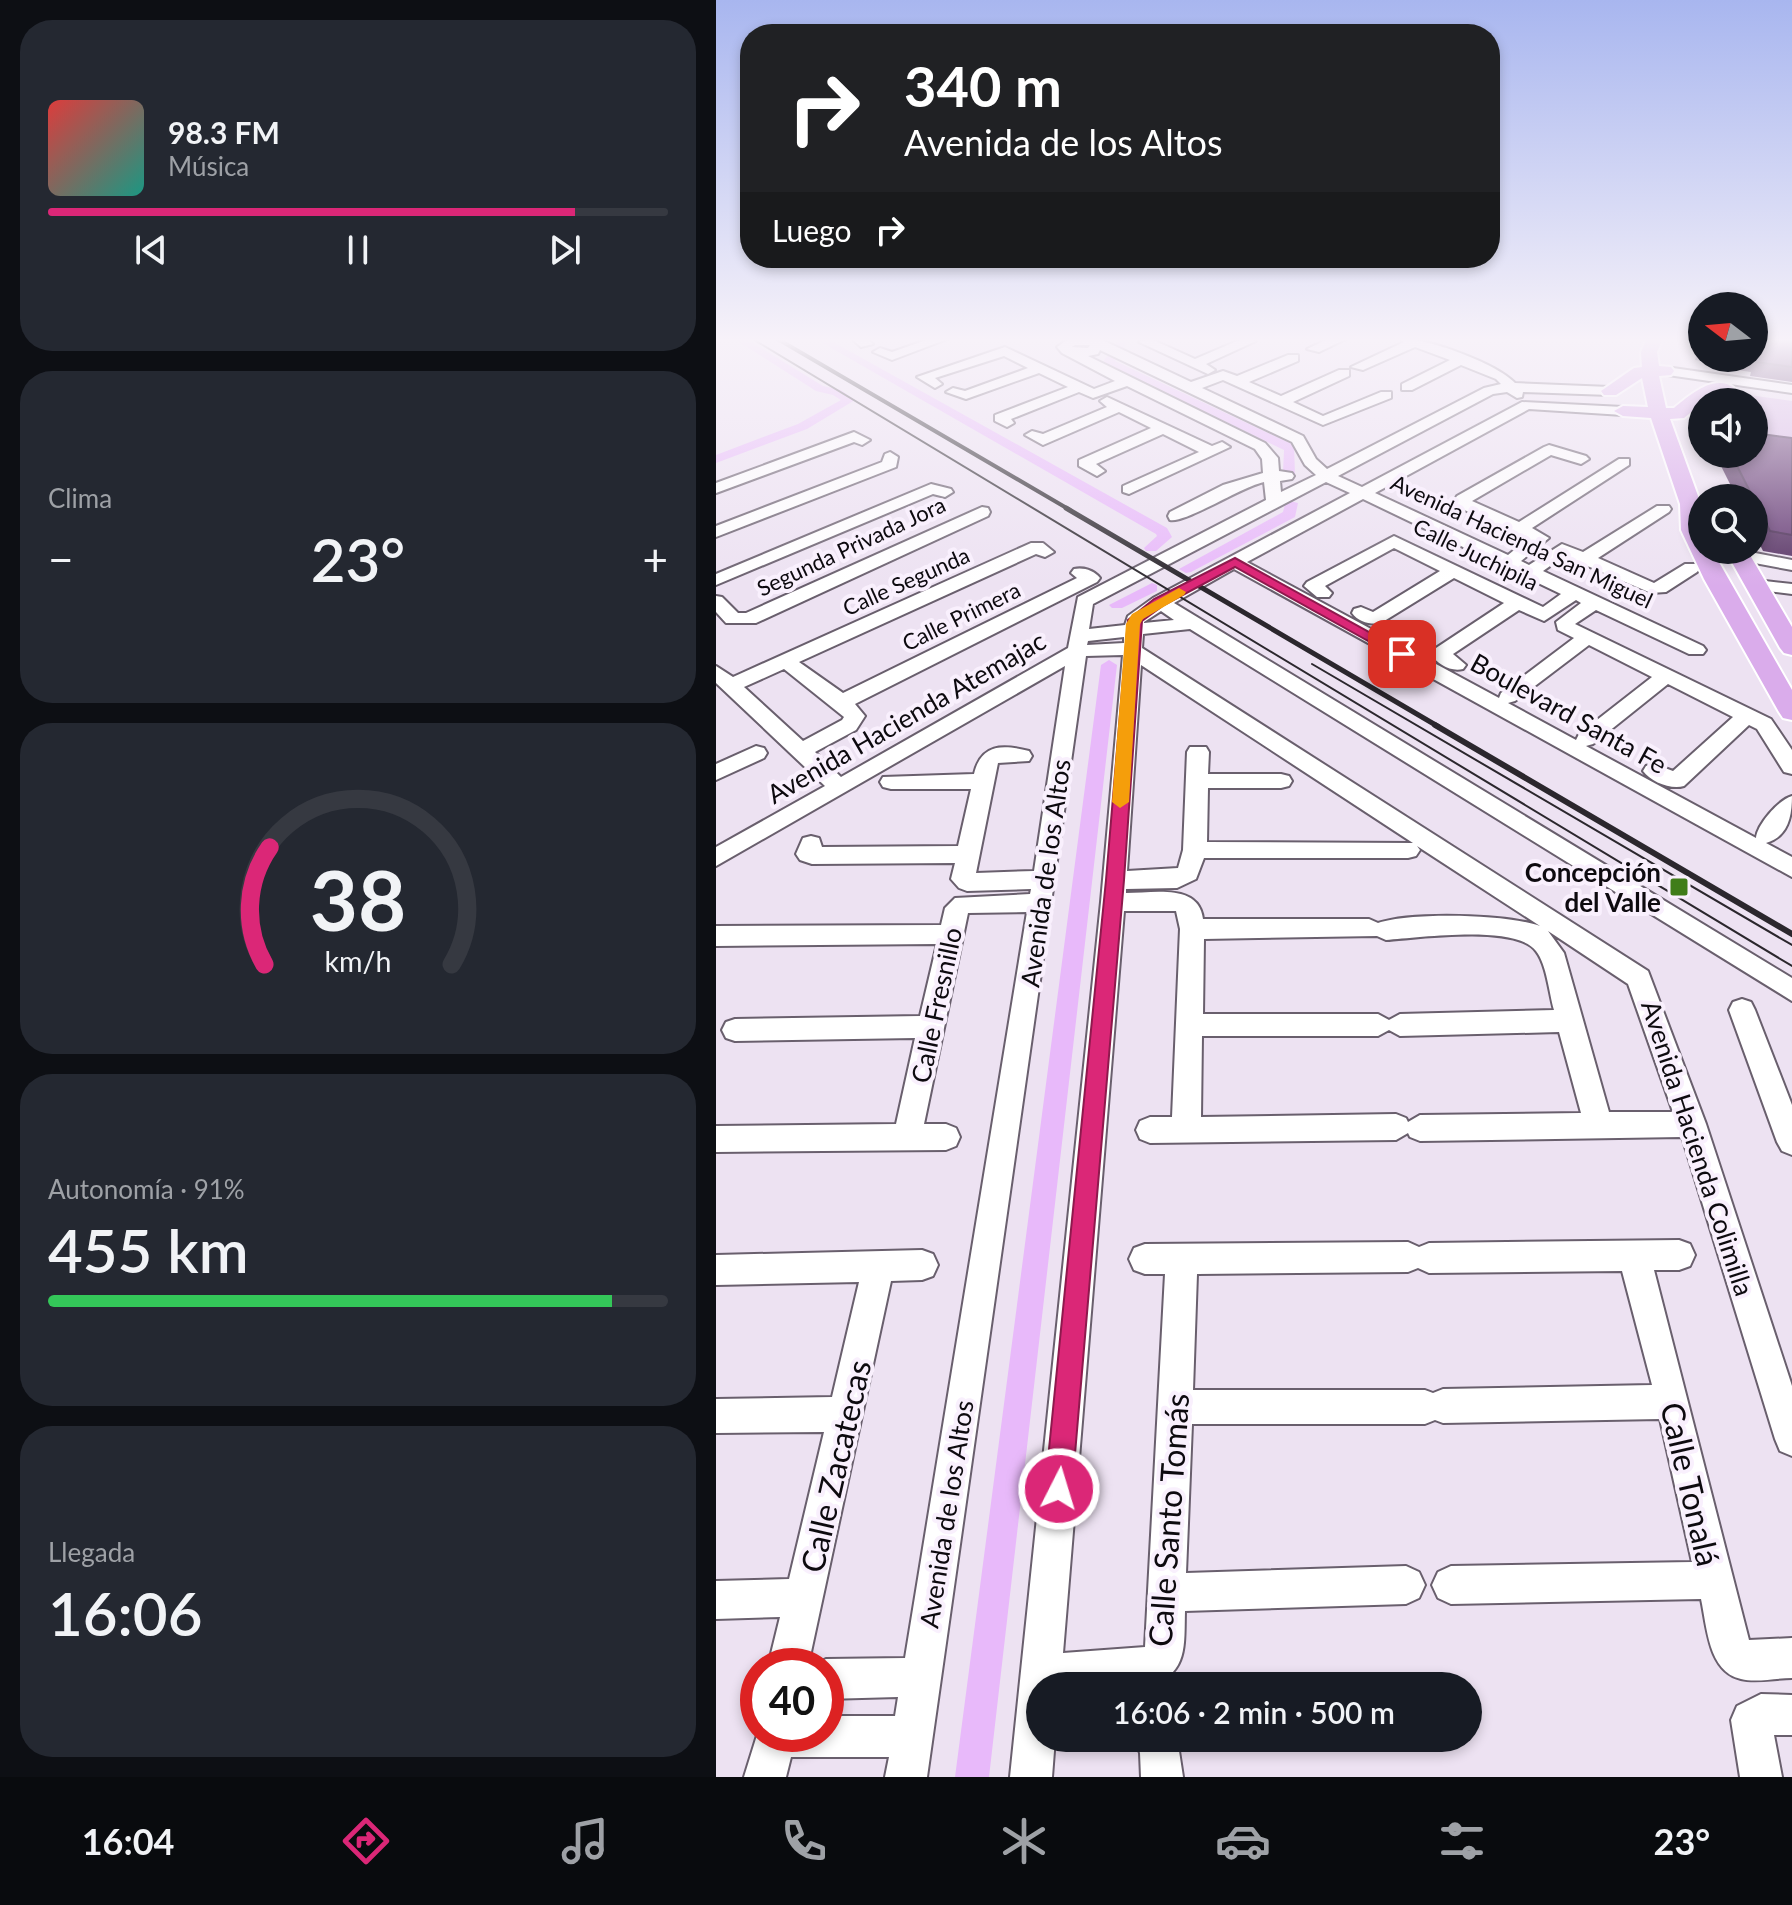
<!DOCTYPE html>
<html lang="es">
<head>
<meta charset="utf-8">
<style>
	body { margin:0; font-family:Lato,sans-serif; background:#242831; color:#f1f3f6; height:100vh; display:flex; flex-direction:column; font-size:30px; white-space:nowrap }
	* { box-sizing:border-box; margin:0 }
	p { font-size:26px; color:#9ea1a6 }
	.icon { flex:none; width:44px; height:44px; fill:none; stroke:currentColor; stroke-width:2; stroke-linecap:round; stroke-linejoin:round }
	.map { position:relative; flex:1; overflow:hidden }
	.details { display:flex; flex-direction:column; gap:20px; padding:20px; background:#0d0f14; width:716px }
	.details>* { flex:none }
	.banner { position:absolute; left:24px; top:24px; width:760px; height:244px; border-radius:32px; box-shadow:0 4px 12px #0003; background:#202124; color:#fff; overflow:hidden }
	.needle { width:52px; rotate:286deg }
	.fabs { position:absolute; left:972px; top:292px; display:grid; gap:16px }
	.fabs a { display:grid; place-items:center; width:80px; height:80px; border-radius:50%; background:#171b24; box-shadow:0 4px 12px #0003; font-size:40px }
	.speed { position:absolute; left:24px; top:1648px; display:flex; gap:16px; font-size:40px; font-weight:700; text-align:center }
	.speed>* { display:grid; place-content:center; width:104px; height:104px; border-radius:50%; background:#171b24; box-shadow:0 4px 12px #0003; line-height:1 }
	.speed .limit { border:12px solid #d22; background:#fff; color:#111 }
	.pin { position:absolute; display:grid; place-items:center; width:68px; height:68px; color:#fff; margin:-34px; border-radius:16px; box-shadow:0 4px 12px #0006 }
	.me { position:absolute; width:88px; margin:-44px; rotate:5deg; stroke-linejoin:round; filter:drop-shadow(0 0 6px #0008) }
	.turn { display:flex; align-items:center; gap:28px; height:168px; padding:0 32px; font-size:36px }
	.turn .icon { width:104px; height:104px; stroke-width:2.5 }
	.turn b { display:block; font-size:56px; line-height:68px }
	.then { display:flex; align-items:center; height:76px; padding:0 32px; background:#0003; gap:16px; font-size:30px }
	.big { font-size:60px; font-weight:600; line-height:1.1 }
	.details .tile { flex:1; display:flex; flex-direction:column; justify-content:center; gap:12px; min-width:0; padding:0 28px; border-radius:32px; background:#242831 }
	.details .dial { align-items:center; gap:0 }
	.dial svg { height:208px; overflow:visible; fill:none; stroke:#363941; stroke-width:7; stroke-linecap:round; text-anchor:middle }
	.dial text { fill:#f1f3f6; stroke:none }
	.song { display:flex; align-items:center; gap:24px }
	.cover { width:96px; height:96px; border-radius:12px; background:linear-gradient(135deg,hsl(0 70% 55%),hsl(170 70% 35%)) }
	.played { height:8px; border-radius:4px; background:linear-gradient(90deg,#db2777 85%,#363941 85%) }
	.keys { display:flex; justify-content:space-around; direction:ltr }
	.heat { display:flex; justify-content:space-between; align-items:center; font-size:44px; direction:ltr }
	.charge { height:12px; border-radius:6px; background:linear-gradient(90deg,#34c759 91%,#363941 0) }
	.trip { position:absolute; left:310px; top:1672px; width:456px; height:80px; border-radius:40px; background:#171b24; box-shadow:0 4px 12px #0003; font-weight:600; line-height:80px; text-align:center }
	.tab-bar { display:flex; height:128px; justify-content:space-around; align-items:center; background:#090b0e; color:#9ea1a6 }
	.tab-bar .icon { width:56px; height:56px }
	.tab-bar .selected { color:#db2777 }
	.tab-bar b { font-size:36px; color:#f1f3f6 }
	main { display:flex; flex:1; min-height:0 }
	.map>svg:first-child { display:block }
</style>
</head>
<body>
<main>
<section class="details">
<div class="tile">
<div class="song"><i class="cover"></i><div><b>98.3 FM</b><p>Música</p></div></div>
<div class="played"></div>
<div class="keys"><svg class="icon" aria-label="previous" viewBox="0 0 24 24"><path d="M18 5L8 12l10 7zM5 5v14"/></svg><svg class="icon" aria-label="pause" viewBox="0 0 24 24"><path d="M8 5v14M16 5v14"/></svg><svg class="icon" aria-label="next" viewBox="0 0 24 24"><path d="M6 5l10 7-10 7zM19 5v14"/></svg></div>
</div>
<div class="tile"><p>Clima</p>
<div class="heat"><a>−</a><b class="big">23°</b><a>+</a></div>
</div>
<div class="tile dial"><svg viewBox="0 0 100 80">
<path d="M14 69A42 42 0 1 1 86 69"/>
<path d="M14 69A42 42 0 0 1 16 24" stroke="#db2777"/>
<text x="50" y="56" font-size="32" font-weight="700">38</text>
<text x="50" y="72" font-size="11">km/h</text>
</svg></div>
<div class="tile"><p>Autonomía · 91%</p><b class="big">455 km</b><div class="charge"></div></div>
<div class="tile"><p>Llegada</p><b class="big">16:06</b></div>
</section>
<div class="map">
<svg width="1076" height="1777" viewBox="0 0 1076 1777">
	<rect width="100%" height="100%" fill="#ede2f2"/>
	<!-- green -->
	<path fill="#d8b8e5" d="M1003 391 1076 401V458L1038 453V402H986V421L980 405Z"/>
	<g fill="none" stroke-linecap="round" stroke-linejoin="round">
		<!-- canal -->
		<path fill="#e8b9fa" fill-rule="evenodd" d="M17 338H29L107 386 125 390 139 400 91 429 0 463V455L82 424 125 400 117 395 100 391Z
			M98 338H110L451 528 456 537 440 551H430L428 548 441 536 440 534Z
			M404 338H414L399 361 578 445 579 476 567 473 568 450 389 364 387 362Z
			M570 500 582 503 579 517 475 572 470 573 463 569 567 512Z
			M436 583 441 585V591L406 608H396L393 605Z
			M393 660 401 665 273 1777H239L385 665Z"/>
		<!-- minor casing -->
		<g stroke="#695f6d" stroke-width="4">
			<path id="minor" d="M135 338H150L157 344 145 347Z
				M216 338H234L176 360 157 352 164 348 176 352Z
				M354 338H382L475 382 507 371 521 376 572 355H582V361L533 382 565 396 623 370H633V376L577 402 607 416 665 392H675V398L607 425 507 380 486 388 587 436 600 459 611 469 768 388 785 384 780 379 745 365 696 390H686V384L734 360 699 347 647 370 635 367 688 342 683 338C711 338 780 363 799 383L894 387 901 391 894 395 807 392 806 397 801 398 791 392 777 394 622 476 646 487 806 402 907 407 914 411 907 415 813 409 659 493 792 555 812 539 742 507 739 499 741 496 828 447 833 445 870 456 873 459 865 464 835 455 756 501 803 522 903 459H913V465L816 528 833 538 805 561 813 565 846 544 867 552 941 506H953L955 509 953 512 882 558 938 583 969 564H981L984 568 981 572 950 592 935 593 848 556 827 571 987 646 990 650 987 654H973L880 610 859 624 1055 719 1076 750V774L1068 772 1041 729 1033 725 968 786C955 790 935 782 927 771L930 766 938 764 957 771 1017 717 952 684 877 744 870 746 1040 838C1041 825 1062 800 1076 796 1076 816 1072 837 1050 843L1076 857V877L518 569 458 603 1076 978V1001L474 629 427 634 426 648 932 971 990 1124 1076 1386V1456L1064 1451 1059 1439 966 1137 704 1141 694 1137 692 1133 680 1140 434 1143 424 1139 420 1130 424 1121 434 1117H456L464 929 460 911H408L347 1653 429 1647 449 1274H429L418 1270 413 1259 418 1248 429 1244 692 1242 703 1247 713 1243 963 1240 974 1244 979 1255 974 1266 963 1270H938L1033 1640 1076 1638V1678C1060 1678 1040 1683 1025 1679 992 1672 991 1626 985 1599L735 1604 722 1598 716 1585 722 1572 735 1566 976 1562 944 1419 727 1423 719 1420 709 1424H476L470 1573 690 1566 703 1572 709 1585 703 1598 690 1604 469 1611C468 1646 472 1671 436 1686H324V1738H339L336 1777H294L385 902 407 655 370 656 211 1777H169L173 1757H75L70 1777H28L42 1732 110 1734V1716H179L182 1697 110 1699V1666H96L110 1659 189 1658 311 912 252 913 208 1124H230L240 1128 244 1137 240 1146 230 1150 0 1152V1126L180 1124 199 1038 19 1041 10 1038 6 1030 10 1022 19 1019 204 1016 221 944 0 946V926L225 925 229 908 239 898 314 894 315 889 251 891 243 888 235 879 239 863 96 864 84 860 80 854 87 838 95 836 103 838 106 847 242 846 255 789H175L167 787 164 782 167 777 258 774C265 744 286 744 313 751L316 756 313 761 282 763 260 873 318 871 349 666 0 866V847L109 786 0 683V666L17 677 315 543H327L338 552 329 557 320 554 83 662 127 693 361 578 355 573 358 569C367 567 378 570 384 578L381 582 139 704 149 716 140 730 99 752 125 777 352 648 362 597 550 500 548 482C525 487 470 523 454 520L452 516 454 512 507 485 547 473 546 459 539 449 411 386 377 398 363 392 295 419 298 423 291 427 279 421V415L352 387 323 373 250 399 230 392 237 388 249 391 312 368 288 356 219 378 226 384 219 388 201 377 289 347 378 389 399 381 346 353 341 347ZM359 345H374L372 348 356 347ZM384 350 576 442 589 465 600 475 565 492 564 481 576 479 578 476 576 473 563 471 562 458 549 443 372 356 382 354ZM610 482 634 493 437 598 412 616 409 625 373 629 377 604ZM647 499 845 594 827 607 678 536 591 582 588 586 601 597H613L616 593 609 586 678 548 724 571 657 612 645 607 638 609 636 613C642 622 655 625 665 623L738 578 788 603 717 650 714 654C722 664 734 672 747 669L750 665 737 654 803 610 828 621 860 600 865 603 840 622 842 630 858 638 785 693 783 698 531 562ZM445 611 458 620 428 623V622ZM408 637V643L371 645 372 641ZM873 645 936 677 863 734 860 740 792 703 799 701ZM425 665 697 843 491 842 492 788H565L573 786 576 781 573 776 565 774H492L493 752 490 747H474L471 752 467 850 462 868 411 871ZM68 669 128 717 126 720 87 741 28 687ZM701 846 824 926C791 914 696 912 662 923L653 919H487C483 883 437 893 410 893V889L461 888 480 879 488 858H692L700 856 704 850ZM832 931 912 984 957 1112H893L848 953ZM661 936 670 940C703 938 800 924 820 951 831 965 833 993 838 1010L684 1014 673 1020 662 1014H487L488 939ZM673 1030 684 1036 843 1032 865 1113 704 1115 692 1122 690 1118 680 1114 485 1117 486 1036H662ZM702 1268 713 1273 906 1271 936 1385 727 1389 717 1393 709 1390H477L481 1274 692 1272Z
				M528 338 540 341 490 364 499 370 492 374 423 342 435 339 479 359Z
				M614 338H632L603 352 591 349Z
				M950 367 1076 385V393L945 374V368Z
				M391 397 496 446 506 442 514 447 413 494 407 492V486L483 452 447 434 380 464 389 471 381 476 363 466V460L435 428 403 412 327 445 309 435 316 431 327 434 391 407 384 401Z
				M138 432 154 440 146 445 138 442 0 493V483Z
				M174 452 182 457 180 467 0 537V526L166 462 169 454Z
				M215 484 235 489 237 492 229 497 217 494 0 585V574Z
				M266 507 272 508 274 512 272 516 40 623H10L0 612V596L6 597 22 613H30Z
				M1034 552 1076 560V570L1028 561 1025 557 1028 553Z
				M1049 581 1076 584V594L1043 590 1040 586Z
				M40 746 48 748 51 753 48 758 0 780V764Z
				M1026 999 1035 1002 1039 1010 1076 1105V1155L1066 1151 1061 1142 1013 1010 1017 1002Z
				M206 1250 217 1254 222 1265 217 1276 206 1280 175 1281 92 1666H52L64 1617 0 1619V1581L73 1579 108 1432 0 1433V1399L116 1397 143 1282 0 1285V1255Z
				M1045 1694 1076 1695V1735H1058L1066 1777H1024L1015 1720 1021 1706Z
				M418 1738H461L467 1777H425L424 1753Z"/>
		</g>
		<!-- major casing -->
		<g stroke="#fff" stroke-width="4">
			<path id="major" d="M931 338H947L941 352 943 366 955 367 958 371 955 375 943 376 950 408H958C973 396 999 372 1019 389L1016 393 995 396 968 418 954 419 986 507V550H996L1076 690V720L1067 718 1063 712 988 579 965 530 964 504 935 418 907 416 898 411 907 406 932 407 926 378 900 395H888L885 391 918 368 926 367 925 352Z
				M1009 550H1031L1076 627V655L1068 653 1064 648Z"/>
		</g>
		<!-- minor -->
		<use href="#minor" fill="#fff" fill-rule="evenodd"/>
		<!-- major -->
		<use href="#major" fill="#daaceb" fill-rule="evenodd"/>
		<!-- tram -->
		<path stroke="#2b272d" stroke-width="2" d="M35 338 1076 966
			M596 664 1076 945"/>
		<!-- rail-far2 -->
		<path stroke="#2b272d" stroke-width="4" d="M60 338 354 510"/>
		<!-- rail-far1 -->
		<path stroke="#2b272d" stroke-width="5" d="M350 508 723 727"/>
		<!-- rail -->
		<path stroke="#2b272d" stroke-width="6" d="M719 725 1076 934"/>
	</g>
	<!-- wall -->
	<path fill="#583465" d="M966 338H986V358H1038L1076 338V382L1034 376 1035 372 1014 369 1015 365 979 360 984 342 966 339Z
		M1076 439V556L1047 551 1038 533V498H1021L999 454H1038Z"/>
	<!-- building -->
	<path fill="#663c75" stroke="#472a52" stroke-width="2" d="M1038 338H1076V367L1039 362 1040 358H1037Z
		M1038 433 1076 438V535L1054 531 1015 454H1038Z"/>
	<!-- sky -->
	<linearGradient id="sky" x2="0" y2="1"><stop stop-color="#a8b6ef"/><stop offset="0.58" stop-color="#f7f2f9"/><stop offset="1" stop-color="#f7f2f9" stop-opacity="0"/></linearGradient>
	<rect width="1076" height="586" fill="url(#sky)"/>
	<!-- route -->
	<path fill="#db2777" stroke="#8e194d" stroke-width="2" d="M519 558 693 654 691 657H681L519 567 448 605 426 621 408 880 356 1489 352 1499 343 1503 333 1499 329 1489 390 880 412 620 438 599Z"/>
	<!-- slow -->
	<path fill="#f59e0b" d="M463 588 470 592 468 595 427 619 424 624 413 802 404 808 396 802 410 624 416 614Z"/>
	<!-- markers -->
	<rect fill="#407d19" stroke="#f9f0fd" stroke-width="3" x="953" y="877" width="20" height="20" rx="4"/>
	<g text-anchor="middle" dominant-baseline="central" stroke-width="8" stroke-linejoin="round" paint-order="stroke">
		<!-- far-street labels -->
		<g font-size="22" fill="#0d0a0f" stroke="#f9f0fd">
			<text transform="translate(806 541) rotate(25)">Avenida Hacienda San Miguel</text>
			<text transform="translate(135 546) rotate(-25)">Segunda Privada Jora</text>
			<text transform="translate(760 554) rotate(26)">Calle Juchipila</text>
			<text transform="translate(190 581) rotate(-24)">Calle Segunda</text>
			<text transform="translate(245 616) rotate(-26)">Calle Primera</text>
		</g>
		<!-- street labels -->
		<g font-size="26" fill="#0d0a0f" stroke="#f9f0fd">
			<text transform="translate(853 713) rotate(29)">Boulevard Santa Fe</text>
			<text transform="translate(190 717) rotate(-30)">Avenida Hacienda Atemajac</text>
			<text transform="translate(329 873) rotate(-82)">Avenida de los Altos</text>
			<text transform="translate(220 1005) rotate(-78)">Calle Fresnillo</text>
			<text transform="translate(982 1148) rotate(72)">Avenida Hacienda Colimilla</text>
			<text transform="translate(230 1514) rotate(-81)">Avenida de los Altos</text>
		</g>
		<!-- poi labels -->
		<g font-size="26" font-weight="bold" fill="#0d0a0f" stroke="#f9f0fd" text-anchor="end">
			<text x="945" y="872">Concepción<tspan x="945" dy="30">del Valle</tspan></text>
		</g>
		<!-- near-street labels -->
		<g font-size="32" fill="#0d0a0f" stroke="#f9f0fd">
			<text transform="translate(119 1466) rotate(-77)">Calle Zacatecas</text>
			<text transform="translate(975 1484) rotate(77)">Calle Tonalá</text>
			<text transform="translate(452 1520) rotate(-86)">Calle Santo Tomás</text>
		</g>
	</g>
</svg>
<div class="fabs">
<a><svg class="needle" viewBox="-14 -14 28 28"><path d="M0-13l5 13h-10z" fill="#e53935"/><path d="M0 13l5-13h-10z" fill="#9ea1a6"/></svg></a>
<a><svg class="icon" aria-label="sound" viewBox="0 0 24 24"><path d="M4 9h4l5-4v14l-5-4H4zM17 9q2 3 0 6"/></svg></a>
<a><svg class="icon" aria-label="search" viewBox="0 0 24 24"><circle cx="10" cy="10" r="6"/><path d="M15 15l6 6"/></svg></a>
</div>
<div class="speed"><div class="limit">40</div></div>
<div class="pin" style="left:686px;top:654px;background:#d93025"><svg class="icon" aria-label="arrive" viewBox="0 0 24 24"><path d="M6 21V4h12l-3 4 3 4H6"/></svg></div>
<svg class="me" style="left:343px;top:1489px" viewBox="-20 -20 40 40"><circle r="17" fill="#db2777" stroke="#fff" stroke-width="3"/><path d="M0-11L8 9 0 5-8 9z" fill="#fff"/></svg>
<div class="trip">16:06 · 2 min · 500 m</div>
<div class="banner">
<div class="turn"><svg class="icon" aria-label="right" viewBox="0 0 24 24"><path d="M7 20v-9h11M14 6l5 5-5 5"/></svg><div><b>340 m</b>Avenida de los Altos</div></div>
<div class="then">Luego<svg class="icon" aria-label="right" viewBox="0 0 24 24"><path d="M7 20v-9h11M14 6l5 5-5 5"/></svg></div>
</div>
</div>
</main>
<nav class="tab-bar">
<b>16:04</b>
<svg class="icon selected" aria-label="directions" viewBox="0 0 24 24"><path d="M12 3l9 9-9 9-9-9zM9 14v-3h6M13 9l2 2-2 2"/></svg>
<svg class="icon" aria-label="music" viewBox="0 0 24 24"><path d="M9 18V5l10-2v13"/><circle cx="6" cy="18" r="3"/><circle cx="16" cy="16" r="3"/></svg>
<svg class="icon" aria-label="phone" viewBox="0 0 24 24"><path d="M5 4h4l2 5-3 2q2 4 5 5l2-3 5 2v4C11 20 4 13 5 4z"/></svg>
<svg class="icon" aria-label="climate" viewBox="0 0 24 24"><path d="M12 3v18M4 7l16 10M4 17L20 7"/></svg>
<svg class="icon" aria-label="car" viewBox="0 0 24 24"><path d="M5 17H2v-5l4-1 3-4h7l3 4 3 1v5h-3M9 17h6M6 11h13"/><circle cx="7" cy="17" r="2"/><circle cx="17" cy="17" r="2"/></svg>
<svg class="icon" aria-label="filters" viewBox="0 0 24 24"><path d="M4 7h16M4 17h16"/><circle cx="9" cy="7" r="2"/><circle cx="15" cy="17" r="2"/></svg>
<b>23°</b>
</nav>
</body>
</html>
